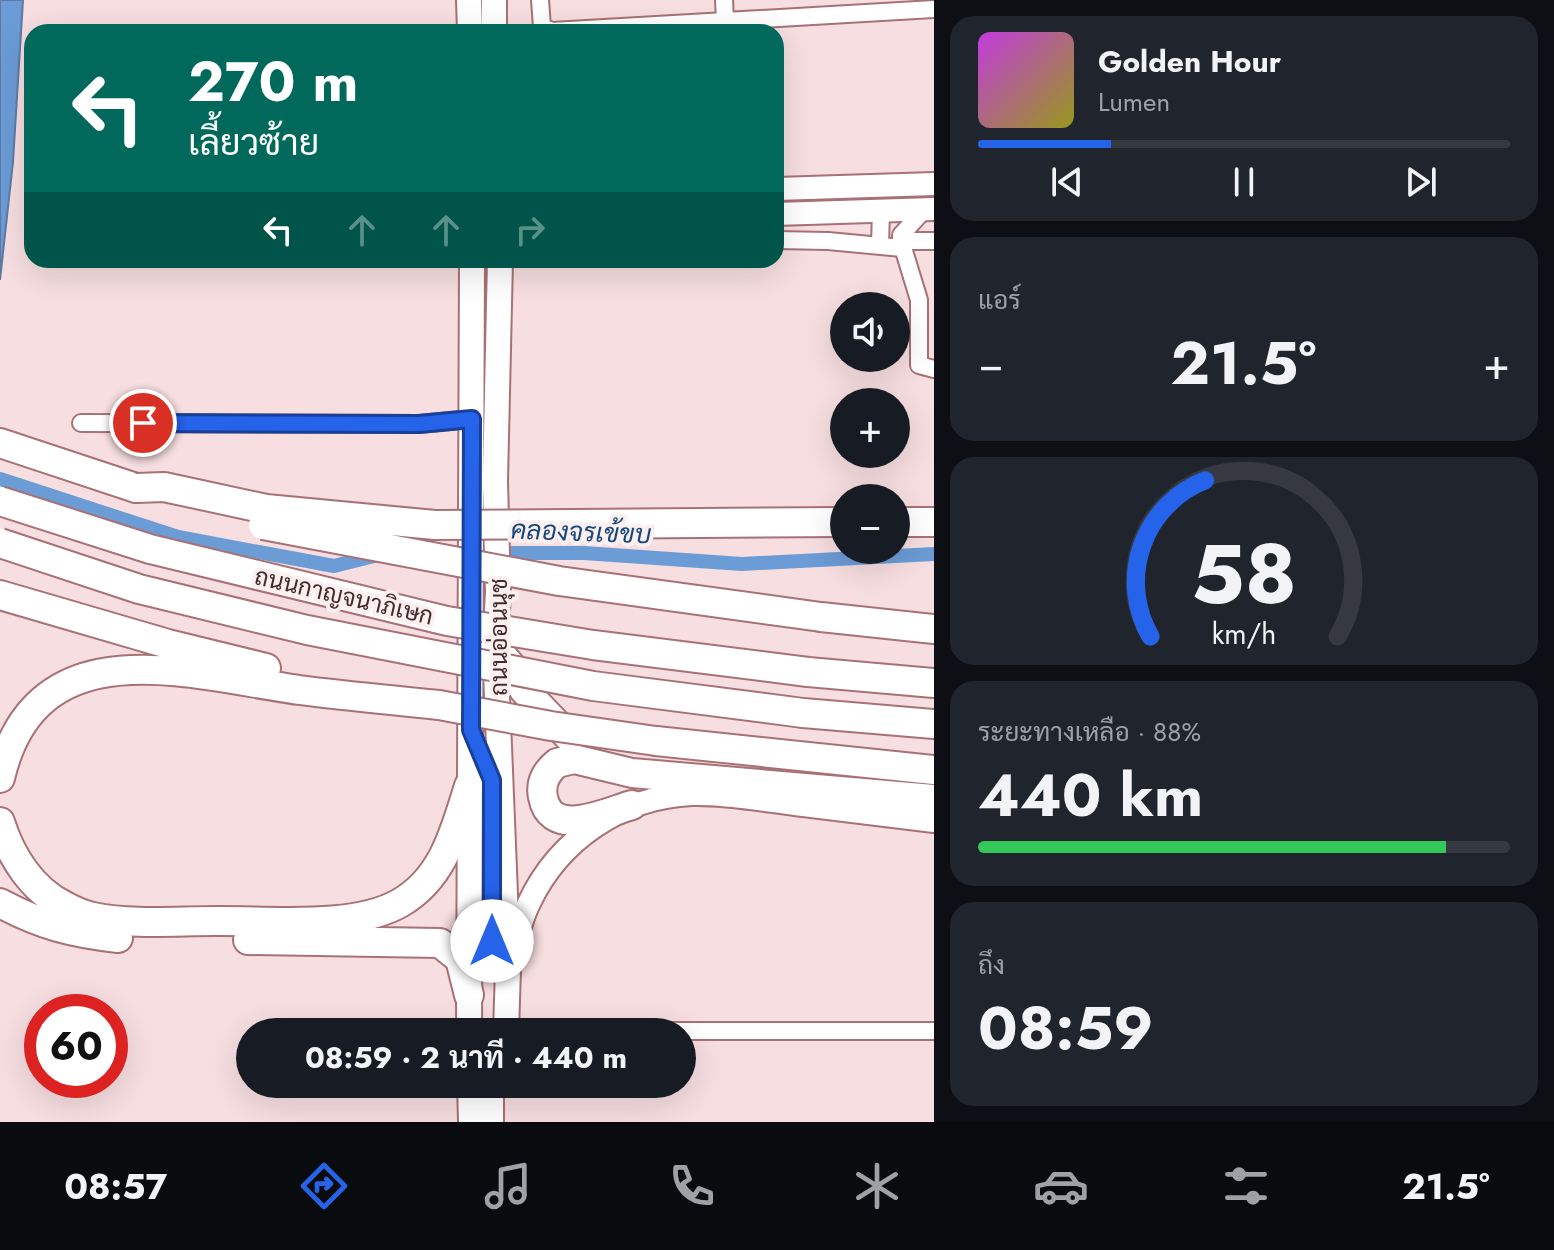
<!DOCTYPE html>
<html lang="th">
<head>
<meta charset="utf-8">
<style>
	body { margin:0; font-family:Jost,Sarabun,sans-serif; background:#20242c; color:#f1f3f6; height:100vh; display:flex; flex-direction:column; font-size:30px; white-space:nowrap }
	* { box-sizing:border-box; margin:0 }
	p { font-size:26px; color:#9ea1a6 }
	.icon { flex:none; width:44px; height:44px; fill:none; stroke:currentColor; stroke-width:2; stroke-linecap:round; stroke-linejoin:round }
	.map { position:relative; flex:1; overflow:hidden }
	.sheet { display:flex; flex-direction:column; gap:16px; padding:16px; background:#0d0f14; width:620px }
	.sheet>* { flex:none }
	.top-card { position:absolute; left:24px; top:24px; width:760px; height:244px; border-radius:24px; box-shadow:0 8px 32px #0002; background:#00695c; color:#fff; overflow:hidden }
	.tools { position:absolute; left:830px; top:292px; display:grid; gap:16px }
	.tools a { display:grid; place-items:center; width:80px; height:80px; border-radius:50%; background:#171b24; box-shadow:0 8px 32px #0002; font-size:40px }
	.speed { position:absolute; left:24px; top:994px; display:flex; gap:16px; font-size:40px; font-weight:700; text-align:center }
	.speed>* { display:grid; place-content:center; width:104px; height:104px; border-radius:50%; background:#171b24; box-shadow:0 8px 32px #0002; line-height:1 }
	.speed .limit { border:12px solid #d22; background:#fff; color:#111 }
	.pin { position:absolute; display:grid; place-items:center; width:68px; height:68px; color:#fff; margin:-34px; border:4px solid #fff; border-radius:50%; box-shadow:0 2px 8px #0007 }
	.me { position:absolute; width:88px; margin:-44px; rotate:0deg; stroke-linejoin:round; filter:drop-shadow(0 0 6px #0008) }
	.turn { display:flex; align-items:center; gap:28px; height:168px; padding:0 32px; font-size:36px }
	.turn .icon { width:104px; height:104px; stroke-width:2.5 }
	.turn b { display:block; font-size:56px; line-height:68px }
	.lanes { display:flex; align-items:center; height:76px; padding:0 32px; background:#0003; justify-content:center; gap:40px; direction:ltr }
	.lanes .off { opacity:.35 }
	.big { font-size:60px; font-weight:700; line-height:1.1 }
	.sheet .tile { flex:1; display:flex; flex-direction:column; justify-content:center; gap:12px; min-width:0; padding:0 28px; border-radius:24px; background:#20242c }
	.sheet .dial { align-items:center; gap:0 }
	.dial svg { height:208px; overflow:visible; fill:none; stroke:#363941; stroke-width:7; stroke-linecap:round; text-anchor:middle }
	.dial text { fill:#f1f3f6; stroke:none }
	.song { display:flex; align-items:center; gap:24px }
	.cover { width:96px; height:96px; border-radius:12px; background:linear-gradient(135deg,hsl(290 70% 55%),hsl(60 70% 35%)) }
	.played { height:8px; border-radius:4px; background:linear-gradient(90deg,#2563eb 25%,#363941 25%) }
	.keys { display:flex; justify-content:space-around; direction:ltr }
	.heat { display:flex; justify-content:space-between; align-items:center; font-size:44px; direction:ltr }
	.charge { height:12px; border-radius:6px; background:linear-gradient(90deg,#34c759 88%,#363941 0) }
	.trip { position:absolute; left:236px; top:1018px; width:460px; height:80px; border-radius:40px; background:#171b24; box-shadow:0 8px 32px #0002; font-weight:700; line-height:80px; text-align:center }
	.dock { display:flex; height:128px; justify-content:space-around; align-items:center; background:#090b0e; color:#9ea1a6 }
	.dock .icon { width:56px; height:56px }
	.dock .active { color:#2563eb }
	.dock b { font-size:36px; color:#f1f3f6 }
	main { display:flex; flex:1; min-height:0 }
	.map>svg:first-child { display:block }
</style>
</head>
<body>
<main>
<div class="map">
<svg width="934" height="1122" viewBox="0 0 934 1122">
	<rect width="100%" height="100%" fill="#f7dee0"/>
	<!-- water -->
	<path fill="#6b9cd6" stroke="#5f7aa3" stroke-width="2" d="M0 0H23L13 162 0 280Z"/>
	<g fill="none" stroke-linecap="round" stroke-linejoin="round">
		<!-- canal -->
		<path stroke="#6b9cd6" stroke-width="14" d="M0 479 178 537 334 566 382 554
			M491 553H584L742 564 934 554"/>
		<!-- street casing -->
		<g stroke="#a87176" stroke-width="20">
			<path id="street" d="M540 0 542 27 552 31 934 9
				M724 0 725 20
				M924 210 901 235V241L919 300V365L934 369
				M776 240 828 241 902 248
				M901 241H934
				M880 245 881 211
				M81 423 419 424 472 419
				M506 1031H934"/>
		</g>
		<!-- secondary casing -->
		<g stroke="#a87176" stroke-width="26">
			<path id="secondary" d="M776 189 934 184
				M776 214 934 209
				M510 961C516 942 520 921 529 903 559 839 622 797 692 794 726 793 762 800 795 804 841 810 888 815 934 821"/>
		</g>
		<!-- primary casing -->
		<g stroke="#a87176" stroke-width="28">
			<path id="primary" d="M469 0 470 32
				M494 0V32
				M500 260 495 481 498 592 495 647 508 969 506 1032
				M469 1032 472 260
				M470 1084 471 1122
				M491 1122V1084"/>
		</g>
		<!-- highway casing -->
		<g stroke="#a87176" stroke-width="32">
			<path id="highway" d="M0 443 136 488
				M896 522H934
				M0 595 168 644 266 668
				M821 617 934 629
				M495 647 511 666 524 690 570 738
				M808 672 934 683
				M803 713 934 724
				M656 741 934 770
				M0 778C36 625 187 674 299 690 346 696 392 700 439 705
				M632 805C607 812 551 840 543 797 540 783 546 772 557 763L574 759 632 773 934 799
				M0 822C11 857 32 890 65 906 74 911 84 915 93 917 133 925 175 921 215 921 269 920 353 930 400 903 444 878 455 830 469 786
				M0 903C41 925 72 933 118 938
				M248 940 440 943 460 959 469 995"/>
		</g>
		<!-- street -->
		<use href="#street" stroke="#fff" stroke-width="16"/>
		<!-- secondary -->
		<use href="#secondary" stroke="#fff" stroke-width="22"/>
		<!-- primary -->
		<use href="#primary" stroke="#fff" stroke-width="24"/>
		<!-- highway -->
		<use href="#highway" stroke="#fff" stroke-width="28"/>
		<!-- highway-bridge casing -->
		<g stroke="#a87176" stroke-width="32" stroke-linecap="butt">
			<path id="highway-bridge" d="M136 488 164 487 266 509 435 525 844 522
				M0 501 150 549 447 621 593 645 808 672
				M263 525 559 581 821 617
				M0 543 139 589 307 630 593 686 803 713
				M439 705 551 726 656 741"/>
		</g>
		<!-- highway-bridge -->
		<use href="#highway-bridge" stroke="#fff" stroke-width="28"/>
	</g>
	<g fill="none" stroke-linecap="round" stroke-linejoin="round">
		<!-- route casing -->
		<g stroke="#184099" stroke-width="20">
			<path id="route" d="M143 423 419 424 472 419 471 730 492 780V941"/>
		</g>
		<!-- route -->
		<use href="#route" stroke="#2563eb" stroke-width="14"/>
	</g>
	<g text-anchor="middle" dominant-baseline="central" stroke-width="8" stroke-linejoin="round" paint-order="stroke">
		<!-- street labels -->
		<g font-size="24" fill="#432b2d" stroke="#fceff0">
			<text transform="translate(344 596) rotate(13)">ถนนกาญจนาภิเษก</text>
			<text transform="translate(498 637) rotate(-90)">ถนนอ่อนนุช</text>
		</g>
		<!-- water labels -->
		<g font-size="26" font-style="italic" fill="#16487e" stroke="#fceff0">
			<text transform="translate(581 532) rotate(2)">คลองจรเข้ขบ</text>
		</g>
	</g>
</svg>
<div class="tools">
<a><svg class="icon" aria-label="sound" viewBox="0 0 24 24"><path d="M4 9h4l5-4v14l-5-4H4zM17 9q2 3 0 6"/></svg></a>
<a>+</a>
<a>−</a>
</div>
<div class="speed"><div class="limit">60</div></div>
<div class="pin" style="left:143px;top:423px;background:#d93025"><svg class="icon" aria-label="arrive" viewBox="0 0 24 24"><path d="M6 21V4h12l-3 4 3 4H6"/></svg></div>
<svg class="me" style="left:492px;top:941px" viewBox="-20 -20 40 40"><circle r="19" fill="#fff"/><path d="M0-13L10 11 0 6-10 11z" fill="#2563eb"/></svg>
<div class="trip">08:59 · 2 นาที · 440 m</div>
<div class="top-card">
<div class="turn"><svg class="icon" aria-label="left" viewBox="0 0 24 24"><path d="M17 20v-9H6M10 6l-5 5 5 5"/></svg><div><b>270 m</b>เลี้ยวซ้าย</div></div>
<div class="lanes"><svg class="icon" aria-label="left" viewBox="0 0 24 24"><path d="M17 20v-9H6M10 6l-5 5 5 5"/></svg><svg class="icon off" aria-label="ahead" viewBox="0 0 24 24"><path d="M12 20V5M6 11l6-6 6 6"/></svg><svg class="icon off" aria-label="ahead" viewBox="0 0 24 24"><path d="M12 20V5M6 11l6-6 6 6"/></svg><svg class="icon off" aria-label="right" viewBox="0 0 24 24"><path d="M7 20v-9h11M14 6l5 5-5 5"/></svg></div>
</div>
</div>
<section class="sheet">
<div class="tile">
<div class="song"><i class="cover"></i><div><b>Golden Hour</b><p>Lumen</p></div></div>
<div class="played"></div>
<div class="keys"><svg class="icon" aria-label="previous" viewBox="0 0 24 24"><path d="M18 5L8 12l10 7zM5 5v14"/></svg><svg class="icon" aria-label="pause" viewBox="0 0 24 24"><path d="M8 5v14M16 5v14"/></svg><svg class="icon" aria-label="next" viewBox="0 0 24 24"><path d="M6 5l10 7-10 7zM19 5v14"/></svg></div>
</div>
<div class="tile"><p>แอร์</p>
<div class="heat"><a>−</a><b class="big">21.5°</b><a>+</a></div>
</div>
<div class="tile dial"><svg viewBox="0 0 100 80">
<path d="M14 69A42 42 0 1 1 86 69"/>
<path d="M14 69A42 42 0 0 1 35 9" stroke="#2563eb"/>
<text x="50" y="56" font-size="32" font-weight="700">58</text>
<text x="50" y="72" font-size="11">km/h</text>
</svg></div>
<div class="tile"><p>ระยะทางเหลือ · 88%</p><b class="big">440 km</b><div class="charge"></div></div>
<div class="tile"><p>ถึง</p><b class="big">08:59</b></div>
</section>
</main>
<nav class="dock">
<b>08:57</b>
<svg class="icon active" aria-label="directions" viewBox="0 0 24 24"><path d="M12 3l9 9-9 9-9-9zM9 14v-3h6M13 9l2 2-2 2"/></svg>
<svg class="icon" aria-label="music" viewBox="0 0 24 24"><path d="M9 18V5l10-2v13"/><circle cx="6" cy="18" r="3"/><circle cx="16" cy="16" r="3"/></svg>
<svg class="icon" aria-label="phone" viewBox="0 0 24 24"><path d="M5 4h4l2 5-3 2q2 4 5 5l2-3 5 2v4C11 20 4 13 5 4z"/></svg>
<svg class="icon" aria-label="climate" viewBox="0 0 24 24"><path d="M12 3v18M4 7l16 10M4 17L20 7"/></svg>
<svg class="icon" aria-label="car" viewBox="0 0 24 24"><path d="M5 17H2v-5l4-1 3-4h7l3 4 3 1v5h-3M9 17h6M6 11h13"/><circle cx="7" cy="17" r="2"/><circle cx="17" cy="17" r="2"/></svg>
<svg class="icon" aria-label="filters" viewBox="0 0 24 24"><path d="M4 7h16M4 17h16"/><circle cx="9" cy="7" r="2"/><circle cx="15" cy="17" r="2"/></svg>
<b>21.5°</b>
</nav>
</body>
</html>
